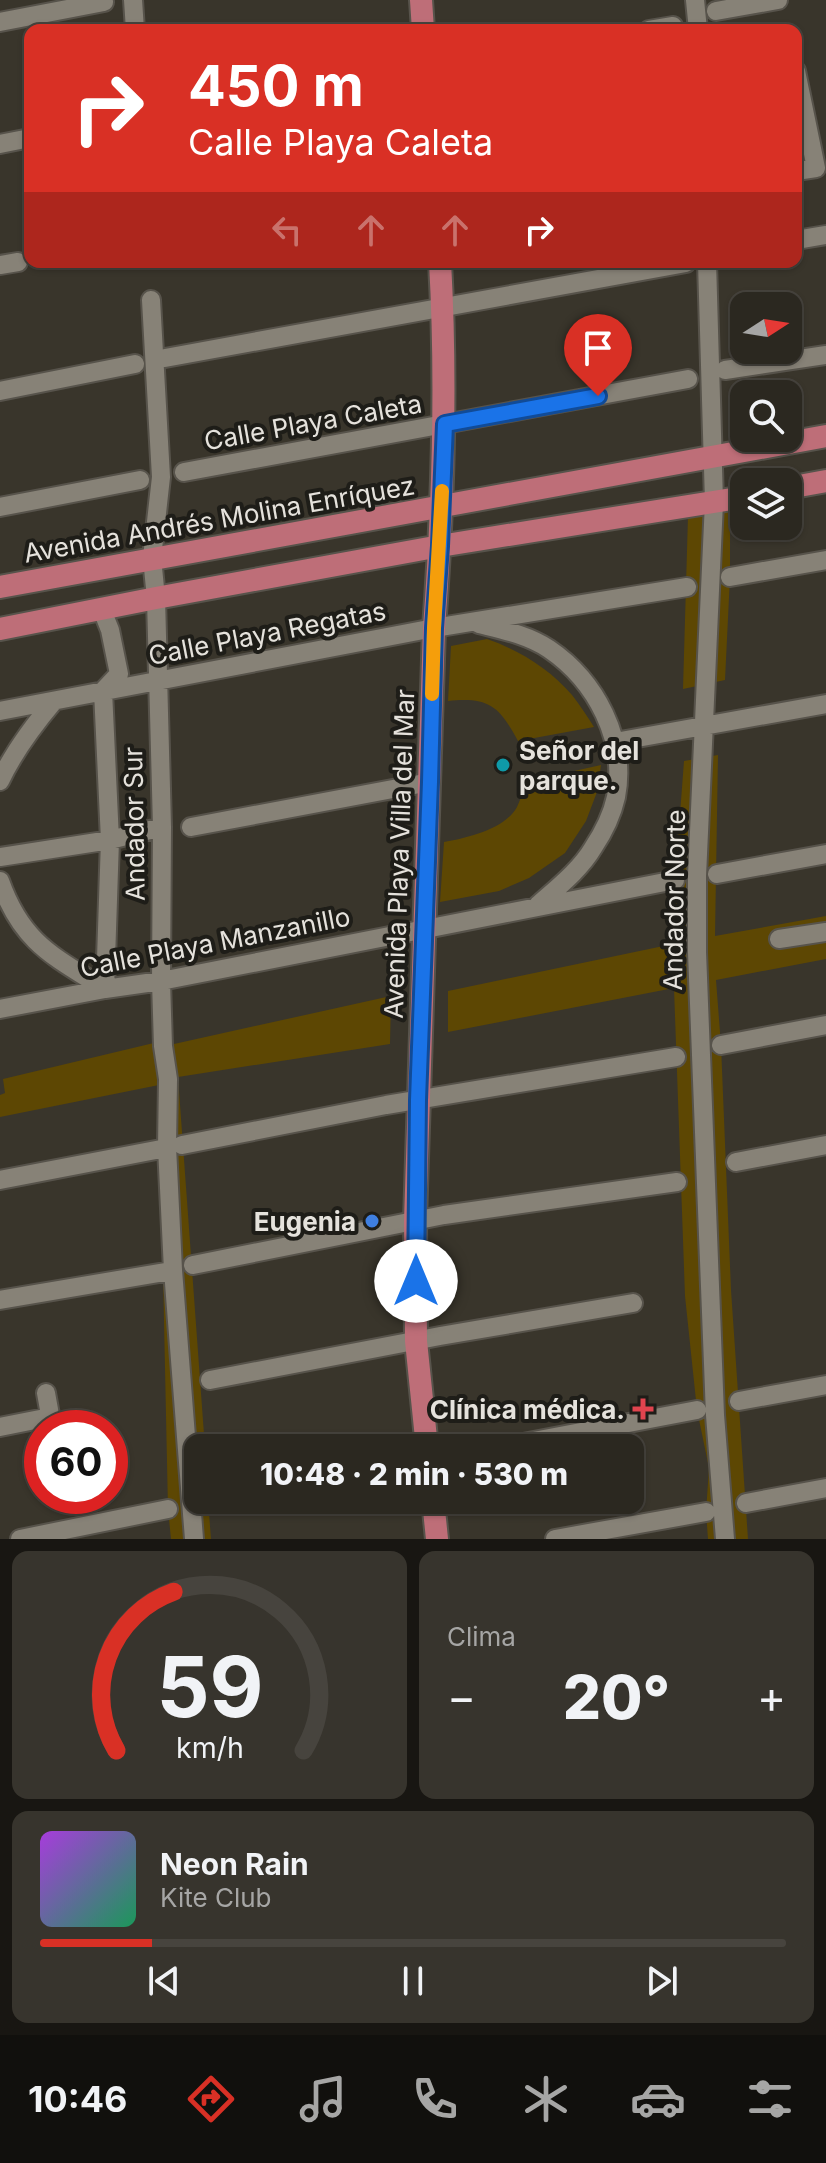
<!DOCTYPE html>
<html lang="es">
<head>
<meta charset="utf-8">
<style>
	body { margin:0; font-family:Inter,sans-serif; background:#37342d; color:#f1f3f6; height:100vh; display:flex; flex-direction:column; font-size:30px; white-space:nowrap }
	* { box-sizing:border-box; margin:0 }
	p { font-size:26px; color:#a6a6a5 }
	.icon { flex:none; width:44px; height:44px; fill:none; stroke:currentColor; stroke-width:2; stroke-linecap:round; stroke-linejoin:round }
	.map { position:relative; height:1539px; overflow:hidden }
	.drawer { display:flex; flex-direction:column; gap:12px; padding:12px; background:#181612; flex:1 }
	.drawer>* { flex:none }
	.banner { position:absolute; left:24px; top:24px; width:778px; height:244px; border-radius:16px; box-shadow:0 2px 6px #0004,0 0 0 2px #47443e; background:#d93025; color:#fff; overflow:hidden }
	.needle { width:52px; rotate:78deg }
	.fabs { position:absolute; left:730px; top:292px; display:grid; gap:16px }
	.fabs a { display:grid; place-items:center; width:72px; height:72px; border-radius:16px; background:#2b2820; box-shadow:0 2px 6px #0004,0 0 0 2px #47443e; font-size:40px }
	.speed { position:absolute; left:24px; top:1410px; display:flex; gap:16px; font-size:40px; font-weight:700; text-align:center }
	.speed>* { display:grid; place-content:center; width:104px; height:104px; border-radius:50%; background:#2b2820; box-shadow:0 2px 6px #0004,0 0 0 2px #47443e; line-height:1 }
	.speed .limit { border:12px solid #d22; background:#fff; color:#111 }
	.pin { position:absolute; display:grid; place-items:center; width:68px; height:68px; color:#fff; margin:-82px -34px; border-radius:50% 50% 50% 0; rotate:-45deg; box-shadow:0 0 8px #0007 }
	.pin .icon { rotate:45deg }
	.me { position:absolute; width:88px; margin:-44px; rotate:0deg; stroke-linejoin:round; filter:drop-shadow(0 0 6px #0008) }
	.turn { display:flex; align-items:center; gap:28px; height:168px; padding:0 32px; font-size:36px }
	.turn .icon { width:104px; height:104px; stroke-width:2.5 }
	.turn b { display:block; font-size:56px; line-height:68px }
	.lanes { display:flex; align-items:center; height:76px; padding:0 32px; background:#0003; justify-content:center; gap:40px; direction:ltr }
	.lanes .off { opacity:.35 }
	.big { font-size:60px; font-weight:800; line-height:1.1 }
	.drawer .widget { flex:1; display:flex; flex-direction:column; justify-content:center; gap:12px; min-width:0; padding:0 28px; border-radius:16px; background:#37342d }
	.drawer .dial { align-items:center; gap:0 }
	.dial svg { height:208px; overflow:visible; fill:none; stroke:#47443e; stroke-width:7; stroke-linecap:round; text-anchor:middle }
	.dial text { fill:#f1f3f6; stroke:none }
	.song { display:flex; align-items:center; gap:24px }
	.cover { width:96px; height:96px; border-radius:12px; background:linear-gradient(135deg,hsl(280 70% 55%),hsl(150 70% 35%)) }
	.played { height:8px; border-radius:4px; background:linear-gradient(90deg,#d93025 15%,#47443e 15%) }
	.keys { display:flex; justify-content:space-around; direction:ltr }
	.heat { display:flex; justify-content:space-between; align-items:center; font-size:44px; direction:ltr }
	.drawer .tiles { flex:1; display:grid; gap:12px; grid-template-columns:1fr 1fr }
	.widget:last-child { grid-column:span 2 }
	.trip { position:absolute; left:184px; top:1434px; width:460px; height:80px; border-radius:16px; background:#2b2820; box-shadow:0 2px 6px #0004,0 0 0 2px #47443e; font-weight:800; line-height:80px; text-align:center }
	.menu { display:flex; height:128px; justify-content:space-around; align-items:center; background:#11100d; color:#a6a6a5 }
	.menu .icon { width:56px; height:56px }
	.menu .current { color:#d93025 }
	.menu b { font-size:36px; color:#f1f3f6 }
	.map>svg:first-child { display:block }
</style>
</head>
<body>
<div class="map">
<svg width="826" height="1539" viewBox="0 0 826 1539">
	<rect width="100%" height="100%" fill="#39352b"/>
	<!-- green -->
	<path fill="#5d4703" d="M730 509V577L725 680 683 689 688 516Z
		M487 639C519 650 550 669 572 695 580 705 587 716 594 727L518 741C499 706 489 697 448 701L451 646Z
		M718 755 715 936 826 916V959L716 980 721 1045 731 1290 748 1539H708L706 1512 709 1468 697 1410 685 1296 674 988 448 1032V991L673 944 675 880 684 761Z
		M601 765 597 792 586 821 565 853 529 878 499 891 440 902 444 842C467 838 505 829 517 807 521 799 523 790 525 782Z
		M391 996 390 1044 178 1077 205 1448H198V1500H208L211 1539H171L168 1509 159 1085 0 1117V1095L5 1093 3 1079 158 1042 160 1046 174 1044Z"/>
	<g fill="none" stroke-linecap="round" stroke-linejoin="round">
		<!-- minor casing -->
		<g stroke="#57534b" stroke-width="22">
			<path id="minor" d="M133 0 135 30
				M695 0 698 30
				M716 11 778 0
				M0 22 104 2
				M649 30 673 26
				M796 71 816 168 796 171
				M0 144 30 138
				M796 240 826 235
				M707 262 714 502 697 876V952L715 1415 725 1539
				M0 265 18 262
				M151 300 161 477 152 558 156 598 162 827 161 981 163 1046 168 1079 167 1147 173 1270 194 1539
				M165 358 686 263
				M725 370 826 355
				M0 391 135 364
				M184 472 688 379
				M0 507 140 480
				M730 577 826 560
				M102 610 110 630 119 674 103 691 110 840 105 989
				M479 624C503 630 528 635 549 649 596 681 627 740 616 797 612 815 603 833 593 848 580 870 557 888 538 905
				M0 711 434 628 687 587
				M615 742 826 704
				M0 781C14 751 33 726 54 701
				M191 827 430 782
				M0 857 110 840 162 827
				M717 874 826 854
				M0 881C22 943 53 956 105 989
				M779 939 826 932
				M0 1009 105 989 161 981 675 880
				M721 1045 826 1025
				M182 1145 386 1105 676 1057
				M736 1162 826 1145
				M0 1180 161 1149
				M193 1265 444 1215 677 1182
				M0 1300 165 1272
				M210 1380 440 1336 633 1303
				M46 1393 52 1426
				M739 1401 826 1385
				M0 1427 50 1417
				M497 1448 697 1410
				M746 1503 826 1488
				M209 1505 232 1500
				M20 1539 168 1509
				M555 1539 706 1512"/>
		</g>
		<!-- major casing -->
		<g stroke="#57534b" stroke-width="26">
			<path id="major" d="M421 0 423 30
				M788 488 826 481
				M0 587 826 436
				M0 629 156 598 440 546 744 497
				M427 1448 416 1341 415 1221 434 628C443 506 447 384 440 262
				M433 1500 437 1539"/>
		</g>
		<!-- minor -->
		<use href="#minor" stroke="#878277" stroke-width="18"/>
		<!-- major -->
		<use href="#major" stroke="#be6e78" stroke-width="22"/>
	</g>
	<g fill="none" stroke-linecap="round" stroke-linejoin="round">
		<!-- route casing -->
		<g stroke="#114b97" stroke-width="20">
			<path id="route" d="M416 1281 418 1100 430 782 434 628 440 546 445 424 598 396"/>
		</g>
		<!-- route -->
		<use href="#route" stroke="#1a73e8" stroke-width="14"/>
		<!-- slow -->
		<path stroke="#f59e0b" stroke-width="14" d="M432 694 434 628 442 491"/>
	</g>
	<!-- markers -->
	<circle fill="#0f9aa8" stroke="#1e1d18" stroke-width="3" cx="503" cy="765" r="8"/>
	<circle fill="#3f7fe0" stroke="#1e1d18" stroke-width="3" cx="372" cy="1221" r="8"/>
	<path fill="#e0444e" stroke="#1e1d18" stroke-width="3" d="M639 1397h8v8h8v8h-8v8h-8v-8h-8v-8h8z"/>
	<g text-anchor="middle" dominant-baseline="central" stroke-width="8" stroke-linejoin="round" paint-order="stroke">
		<!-- street labels -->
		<g font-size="26" fill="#e5e2dc" stroke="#1e1d18">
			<text transform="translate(313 422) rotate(-10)">Calle Playa Caleta</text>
			<text transform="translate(219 519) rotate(-10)">Avenida Andrés Molina Enríquez</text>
			<text transform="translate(267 633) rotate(-11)">Calle Playa Regatas</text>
			<text transform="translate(134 824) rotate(-91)">Andador Sur</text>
			<text transform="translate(399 854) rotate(-88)">Avenida Playa Villa del Mar</text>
			<text transform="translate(674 900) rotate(-89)">Andador Norte</text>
			<text transform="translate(215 942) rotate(-11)">Calle Playa Manzanillo</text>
		</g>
		<!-- poi labels -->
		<g font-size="26" font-weight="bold" fill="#e5e2dc" stroke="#1e1d18" text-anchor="end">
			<text x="519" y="750" text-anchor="start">Señor del<tspan x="519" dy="30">parque.</tspan></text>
			<text x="356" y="1221">Eugenia</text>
			<text x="625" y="1409">Clínica médica.</text>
		</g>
	</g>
</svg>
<div class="fabs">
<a><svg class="needle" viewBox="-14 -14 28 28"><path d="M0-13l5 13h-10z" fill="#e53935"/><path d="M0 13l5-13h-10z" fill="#a6a6a5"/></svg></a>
<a><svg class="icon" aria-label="search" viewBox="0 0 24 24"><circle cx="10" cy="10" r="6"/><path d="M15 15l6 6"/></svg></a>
<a><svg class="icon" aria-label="layers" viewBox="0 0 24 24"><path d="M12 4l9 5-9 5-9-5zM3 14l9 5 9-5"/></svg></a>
</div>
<div class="speed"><div class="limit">60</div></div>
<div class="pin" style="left:598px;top:396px;background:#d93025"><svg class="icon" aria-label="arrive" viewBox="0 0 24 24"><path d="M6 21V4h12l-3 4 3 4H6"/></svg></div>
<svg class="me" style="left:416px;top:1281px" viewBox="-20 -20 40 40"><circle r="19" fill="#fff"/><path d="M0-13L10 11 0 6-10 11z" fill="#1a73e8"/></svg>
<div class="trip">10:48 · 2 min · 530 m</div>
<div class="banner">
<div class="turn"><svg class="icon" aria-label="right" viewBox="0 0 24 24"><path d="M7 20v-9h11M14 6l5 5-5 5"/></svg><div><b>450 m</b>Calle Playa Caleta</div></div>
<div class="lanes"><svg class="icon off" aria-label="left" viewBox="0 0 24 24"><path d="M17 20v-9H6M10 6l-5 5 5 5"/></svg><svg class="icon off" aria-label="ahead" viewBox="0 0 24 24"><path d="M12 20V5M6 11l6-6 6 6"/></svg><svg class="icon off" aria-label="ahead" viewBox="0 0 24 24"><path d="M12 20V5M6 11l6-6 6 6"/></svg><svg class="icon" aria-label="right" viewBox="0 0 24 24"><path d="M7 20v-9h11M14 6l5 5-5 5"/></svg></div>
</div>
</div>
<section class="drawer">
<div class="tiles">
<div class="widget dial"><svg viewBox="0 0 100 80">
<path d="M14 69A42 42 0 1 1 86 69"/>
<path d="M14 69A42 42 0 0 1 36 8" stroke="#d93025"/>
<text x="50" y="56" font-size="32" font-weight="700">59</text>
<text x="50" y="72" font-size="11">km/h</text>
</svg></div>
<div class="widget"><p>Clima</p>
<div class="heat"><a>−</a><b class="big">20°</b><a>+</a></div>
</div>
<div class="widget">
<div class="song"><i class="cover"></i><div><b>Neon Rain</b><p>Kite Club</p></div></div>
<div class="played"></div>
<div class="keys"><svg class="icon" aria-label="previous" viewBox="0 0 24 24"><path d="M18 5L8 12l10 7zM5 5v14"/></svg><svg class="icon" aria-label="pause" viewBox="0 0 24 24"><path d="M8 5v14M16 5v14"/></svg><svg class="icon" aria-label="next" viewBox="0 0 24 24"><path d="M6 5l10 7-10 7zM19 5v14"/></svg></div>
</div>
</div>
</section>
<nav class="menu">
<b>10:46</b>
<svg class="icon current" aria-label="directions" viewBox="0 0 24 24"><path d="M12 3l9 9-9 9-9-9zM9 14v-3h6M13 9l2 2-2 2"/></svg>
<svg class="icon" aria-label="music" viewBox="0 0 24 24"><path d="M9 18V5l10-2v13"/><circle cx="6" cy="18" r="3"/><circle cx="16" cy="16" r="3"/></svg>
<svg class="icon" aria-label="phone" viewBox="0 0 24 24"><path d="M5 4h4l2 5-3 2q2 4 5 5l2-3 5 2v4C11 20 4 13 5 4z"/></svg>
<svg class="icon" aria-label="climate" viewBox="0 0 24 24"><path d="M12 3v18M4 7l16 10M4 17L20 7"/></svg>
<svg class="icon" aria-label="car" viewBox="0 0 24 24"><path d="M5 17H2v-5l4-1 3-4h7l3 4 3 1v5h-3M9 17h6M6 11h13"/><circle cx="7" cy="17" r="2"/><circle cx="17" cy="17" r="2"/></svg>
<svg class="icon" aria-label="filters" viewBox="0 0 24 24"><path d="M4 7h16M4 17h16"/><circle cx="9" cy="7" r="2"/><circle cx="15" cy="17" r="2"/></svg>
</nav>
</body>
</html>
